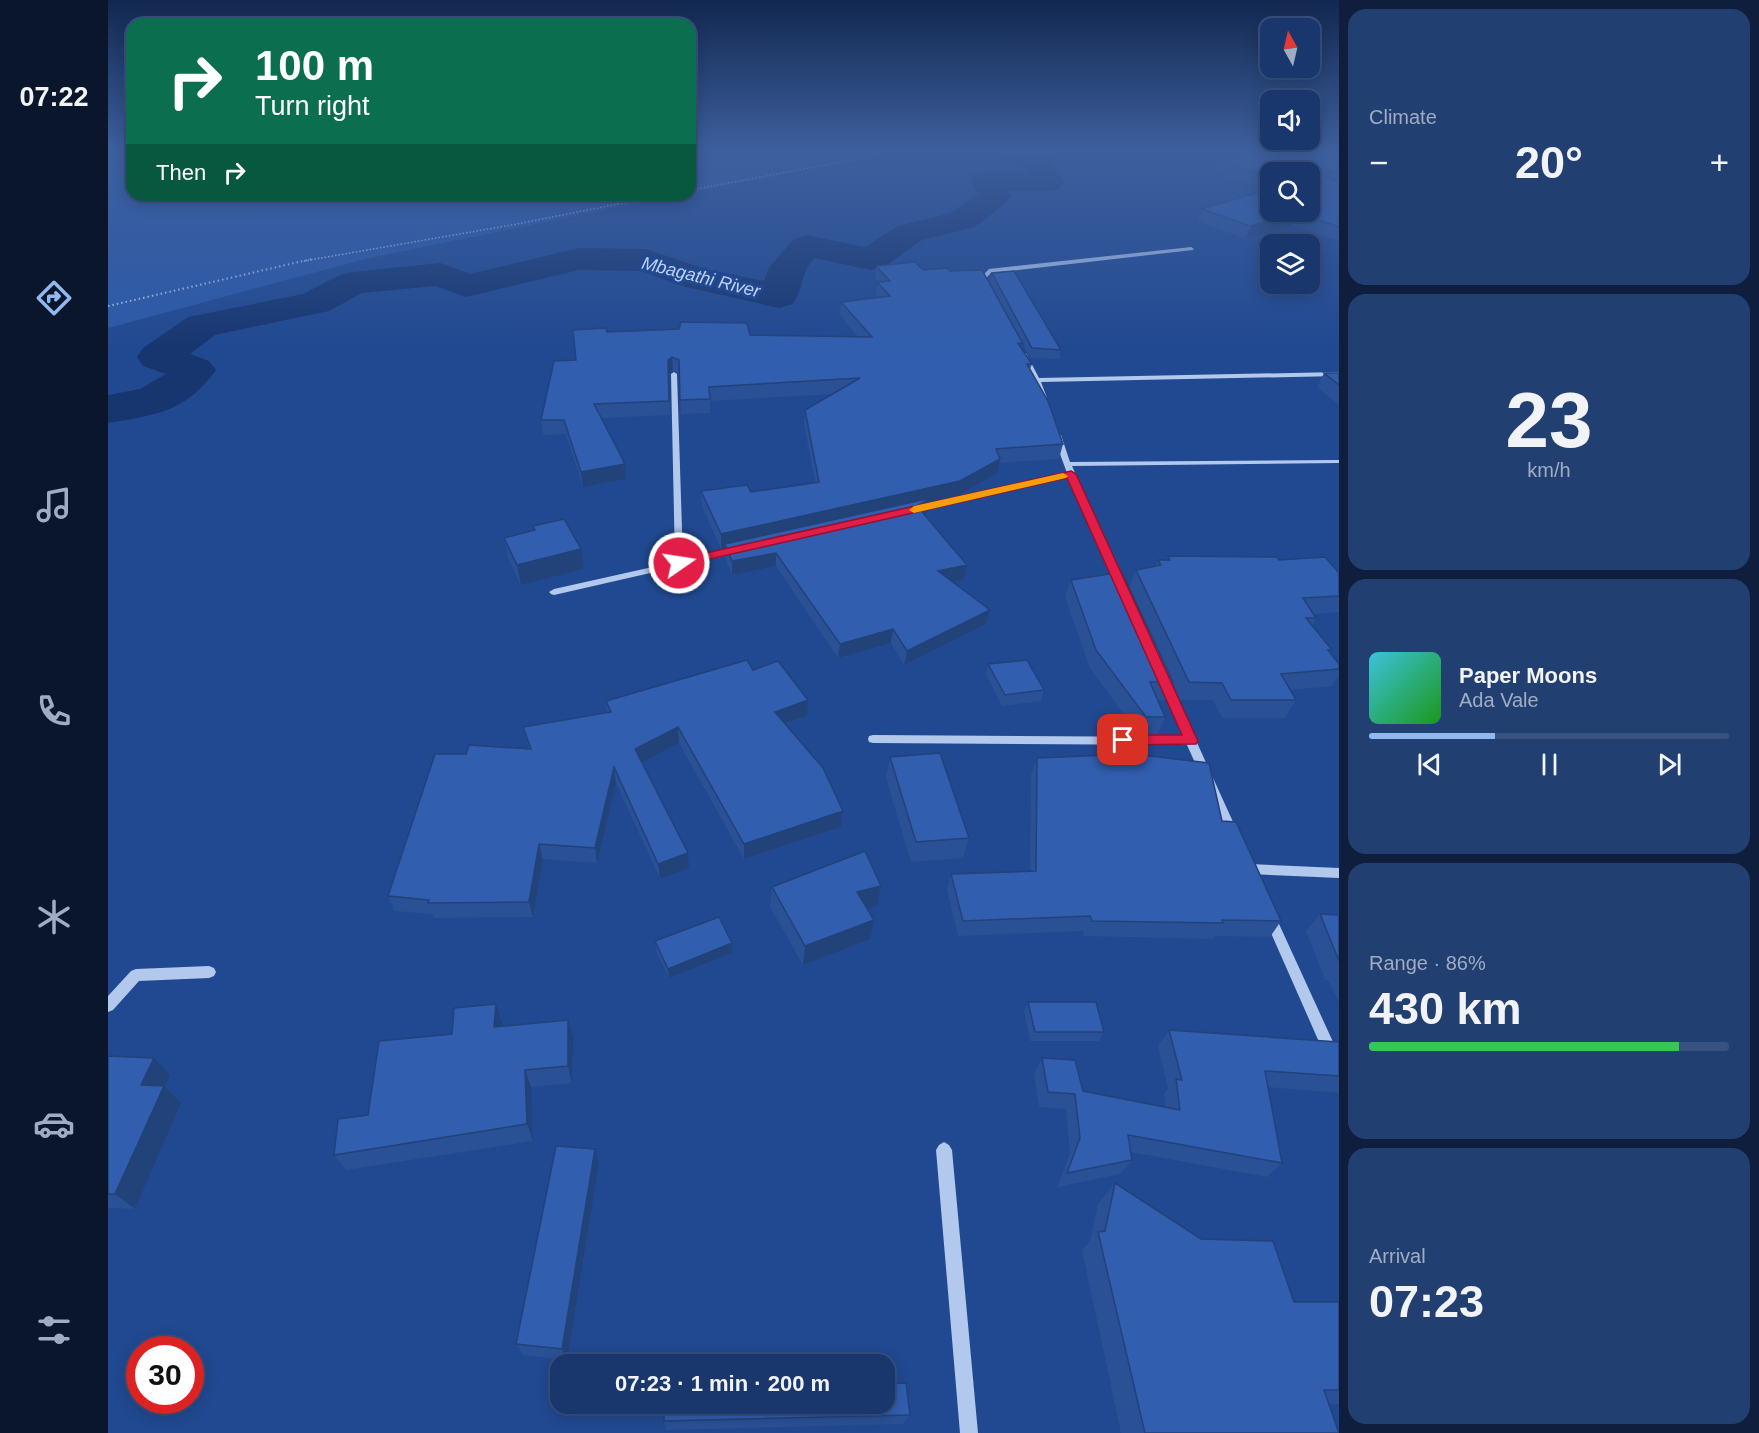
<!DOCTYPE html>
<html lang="en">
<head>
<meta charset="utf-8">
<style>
	body { margin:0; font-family:Helvetica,sans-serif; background:#223f72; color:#f1f3f6; height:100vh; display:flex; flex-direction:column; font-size:22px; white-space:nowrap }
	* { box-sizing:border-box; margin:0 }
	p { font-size:20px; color:#9facc2 }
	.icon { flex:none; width:33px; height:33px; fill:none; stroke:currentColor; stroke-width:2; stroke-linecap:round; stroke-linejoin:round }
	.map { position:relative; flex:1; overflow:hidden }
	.sheet { display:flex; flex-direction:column; gap:9px; padding:9px; background:#0e1e3c; width:420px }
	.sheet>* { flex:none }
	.guide { position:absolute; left:18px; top:18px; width:570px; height:183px; border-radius:18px; box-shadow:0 3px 15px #0003,0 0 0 2px #375180; background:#0b6e4f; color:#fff; overflow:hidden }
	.needle { width:39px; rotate:352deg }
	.controls { position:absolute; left:1152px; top:18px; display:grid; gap:12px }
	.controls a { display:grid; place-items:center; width:60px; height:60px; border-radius:12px; background:#19376d; box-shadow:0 3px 15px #0003,0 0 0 2px #375180; font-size:30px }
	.speed { position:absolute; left:18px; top:1336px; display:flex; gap:12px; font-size:30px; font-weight:700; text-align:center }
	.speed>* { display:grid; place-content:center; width:78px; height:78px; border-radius:50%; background:#19376d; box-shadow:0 3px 15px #0003,0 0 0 2px #375180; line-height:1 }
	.speed .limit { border:9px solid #d22; background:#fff; color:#111 }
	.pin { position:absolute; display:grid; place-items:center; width:51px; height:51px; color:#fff; margin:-26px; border-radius:12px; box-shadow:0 3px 9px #0006 }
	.me { position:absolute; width:66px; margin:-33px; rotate:77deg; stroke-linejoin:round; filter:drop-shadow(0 0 4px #0008) }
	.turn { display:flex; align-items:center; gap:21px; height:126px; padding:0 30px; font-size:27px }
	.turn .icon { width:78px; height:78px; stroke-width:2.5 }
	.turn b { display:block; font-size:42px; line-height:51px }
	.then { display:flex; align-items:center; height:57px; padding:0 30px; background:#0003; gap:12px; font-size:22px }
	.big { font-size:45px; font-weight:600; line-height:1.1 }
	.sheet .tile { flex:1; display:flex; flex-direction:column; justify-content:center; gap:9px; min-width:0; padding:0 21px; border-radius:18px; background:#223f72 }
	.sheet .dial { align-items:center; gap:0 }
	.dial b { font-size:78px; line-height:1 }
	.song { display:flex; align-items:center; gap:18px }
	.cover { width:72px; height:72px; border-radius:9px; background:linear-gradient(135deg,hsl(190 70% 55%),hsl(120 70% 35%)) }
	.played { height:6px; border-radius:3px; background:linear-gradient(90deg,#90b9f0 35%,#375180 35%) }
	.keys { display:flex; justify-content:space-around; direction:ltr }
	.heat { display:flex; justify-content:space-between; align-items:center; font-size:33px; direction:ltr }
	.charge { height:9px; border-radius:4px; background:linear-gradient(90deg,#34c759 86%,#375180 0) }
	.trip { position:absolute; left:442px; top:1354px; width:345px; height:60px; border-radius:18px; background:#19376d; box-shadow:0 3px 15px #0003,0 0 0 2px #375180; font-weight:600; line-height:60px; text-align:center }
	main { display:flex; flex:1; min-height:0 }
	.menu { display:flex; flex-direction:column; width:108px; justify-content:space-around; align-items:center; background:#0a162c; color:#9facc2 }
	.menu .icon { width:42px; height:42px }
	.menu .on { color:#90b9f0 }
	.menu b { font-size:27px; color:#f1f3f6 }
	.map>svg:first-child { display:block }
</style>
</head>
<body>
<main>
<nav class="menu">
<b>07:22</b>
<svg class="icon on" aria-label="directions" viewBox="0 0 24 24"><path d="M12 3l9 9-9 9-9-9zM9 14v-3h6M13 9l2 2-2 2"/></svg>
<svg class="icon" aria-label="music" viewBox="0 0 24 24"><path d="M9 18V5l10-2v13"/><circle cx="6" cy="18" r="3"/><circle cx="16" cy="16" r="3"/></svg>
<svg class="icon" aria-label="phone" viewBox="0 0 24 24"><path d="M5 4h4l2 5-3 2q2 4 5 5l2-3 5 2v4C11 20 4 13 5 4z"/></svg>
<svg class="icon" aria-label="climate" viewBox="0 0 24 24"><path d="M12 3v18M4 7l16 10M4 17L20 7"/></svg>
<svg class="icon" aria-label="car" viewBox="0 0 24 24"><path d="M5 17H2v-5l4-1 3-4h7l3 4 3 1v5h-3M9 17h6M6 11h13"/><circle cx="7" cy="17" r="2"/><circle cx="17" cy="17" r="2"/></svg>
<svg class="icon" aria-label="filters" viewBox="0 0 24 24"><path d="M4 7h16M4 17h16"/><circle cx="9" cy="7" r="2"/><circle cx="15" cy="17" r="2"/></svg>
</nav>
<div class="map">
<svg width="1231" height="1433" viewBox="0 0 1231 1433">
	<rect width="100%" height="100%" fill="#214991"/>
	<!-- green -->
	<path fill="#2b59a9" d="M0 148H24V195H570L257 259 0 328Z
		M582 148H801L582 193Z"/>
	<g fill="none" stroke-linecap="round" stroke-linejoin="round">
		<!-- river -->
		<path fill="#173670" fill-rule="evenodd" d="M880 148H916L941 156 956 182 952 189 941 191H900L903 196 898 203 867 227 814 240 776 267 763 270 706 258C692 274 696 288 685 304L671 308 574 286 533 271 471 270 358 297 327 286 254 293 221 311 107 335 82 354 101 361 108 370C78 412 48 415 0 423V395L32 389 58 374 35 366 29 357 35 348 80 317 195 294 232 275 245 272 332 263 362 274 471 248 538 249 597 269 656 281 661 267 686 239 698 235 757 247 790 226 843 213 870 194 863 181 867 174 878 172H921L919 168 884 156Z"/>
		<!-- path-far1 -->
		<path stroke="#b2c8ed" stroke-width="1.5" stroke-dasharray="1.5 2" stroke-linecap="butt" d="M582 190 756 158 784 148
			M196 261 409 224 555 195"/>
		<!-- path -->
		<path stroke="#b2c8ed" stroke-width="2" stroke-dasharray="1.5 3" stroke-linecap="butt" d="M0 306 204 259"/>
		<!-- minor -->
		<path fill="#b2c8ed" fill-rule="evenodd" d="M1083 247 1086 249 1085 250 883 273 878 278 883 288 880 290 877 288 872 278 881 269Z
			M914 353H918L931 378 1231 372V376L933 382 939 398 935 400 931 398 922 370 913 354Z
			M566 372 569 374 575 560 630 547 634 550 630 553 446 595 443 594 441 592 446 589 567 562 563 374Z
			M946 433 953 435 962 462 1228 460H1231V463L964 466 1018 586 1013 589 1008 586 960 477 809 512 805 509 809 506 959 473 945 435Z
			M1055 675 1060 679 1131 835 1129 838 1125 840 1121 838 1079 745 765 743 761 742 760 739 761 736 765 735 1076 737 1050 679Z
			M1141 864 1231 868V878L1141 874 1137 873 1135 869 1137 865Z
			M1162 912 1166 913 1231 1055V1078L1226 1076 1156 917 1158 913Z
			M101 966 106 968 108 972 106 976 101 978 31 981 5 1010 0 1012V996L23 971 28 969Z
			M836 1142 841 1145 844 1150 870 1433H852L828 1150 831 1145Z"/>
	</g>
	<!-- wall -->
	<path fill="#2a5196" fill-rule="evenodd" d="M1231 148V241L1183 225 1138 239 1090 221 1094 209 1162 190 1109 173 1112 161ZM1162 172H1202L1162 212Z
		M768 266 815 270 912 339 882 282 884 273 953 350 951 359 922 358 915 344 914 349 924 364 922 369 955 444 951 459 891 463 889 473 849 496 822 502 821 511 816 514 856 579 843 581 882 610 878 624 796 665 783 643 730 658 668 566 624 575 617 558V548L613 549 594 506 593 491 643 492 707 482 696 424 697 410 725 394 602 401V413L573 414 571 374 565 370 561 374 562 415 493 418 518 479 475 487 458 434 435 435 433 420 468 360 499 332 750 337 732 315 733 302 770 297 768 295 770 282 767 278Z
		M1216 373H1231V405L1209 387Z
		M425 526 473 549 476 569 413 585 400 558 396 538 426 531Z
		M1060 556 1171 560 1231 573V612L1206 614 1208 618 1204 626 1224 650 1222 653 1231 664V675L1224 686 1182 690 1188 700 1177 718H1114L1105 700H1072L1065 683 1057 700H1050L1057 717 1049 735 1030 734 982 668 957 597 963 580 1021 587 1028 570 1048 566 1050 560H1059Z
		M880 664 936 690 933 701 894 706 878 674Z
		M645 670 699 716 677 724 735 811 733 827 636 859 571 743 533 762 580 853 581 868 552 879 508 783 489 863 435 859 425 917 326 918 324 914 286 911 280 896 358 754 421 749 415 727 499 712 498 701Z
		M782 757 861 838 855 858 803 862 778 778Z
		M929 758 1114 821 1173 921 1162 937 1107 936 1105 939 976 936 975 931 850 936 839 890 843 874 922 871 923 774Z
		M773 886 769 906 759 908 766 920 762 939 695 965 662 907 664 887Z
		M1212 914 1231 915V1002L1220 980H1217L1198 931Z
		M547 941 624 943V953L561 978 548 951Z
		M920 1002 996 1032 991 1041H922L916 1011Z
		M388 1004 394 1023V1027L465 1038 464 1083 423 1087 425 1141 238 1170 226 1155 260 1115 344 1034Z
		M1061 1030 1231 1042V1093L1160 1087 1174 1163 1159 1177 1023 1152 1024 1160 1012 1174 949 1187 962 1153 958 1109 931 1107 926 1073 934 1058 975 1091 1058 1107 1056 1094 1060 1089 1050 1046Z
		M0 1056 62 1075 57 1087 73 1103 27 1209 0 1208Z
		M487 1149 491 1164 459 1360 415 1355 408 1344Z
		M1007 1183 1186 1302H1231V1404H1221L1231 1433H1013L974 1250 982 1241 990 1204Z
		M802 1415 795 1424 558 1430 556 1421Z"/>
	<!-- shaded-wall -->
	<path fill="#22427a" d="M1188 212 1183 225 1138 239 1142 226Z
		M564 357 565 370 561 374 562 415 560 360Z
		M892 459 889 473 849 496 822 502 821 511 807 519 617 544V548L613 549V534Z
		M517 464 518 479 475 487 473 472Z
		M473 549 476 569 413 585 409 565Z
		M668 553V566L624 575V561Z
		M859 565 856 579 827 585 830 571Z
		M882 610 878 624 796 665 799 651Z
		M785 629 783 643 730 658 732 644Z
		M700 700 699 716 666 727 667 712Z
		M570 727 571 743 528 765 527 749Z
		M506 767 508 783 489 863 487 848Z
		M735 811 733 827 636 859V844Z
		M431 844 435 859 425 917 421 902Z
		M580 853 581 868 552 879 550 864Z
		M773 886 769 906 745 912 749 892Z
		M766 920 762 939 695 965 697 946Z
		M624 943V953L561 978 560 969Z
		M388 1004 394 1023 393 1045 386 1027Z
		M460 1020 465 1038 464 1083 460 1066Z
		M46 1058 62 1075 57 1087 73 1103 27 1209 7 1194 33 1085Z
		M417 1070 423 1087 425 1141 419 1124Z
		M487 1149 491 1164 459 1360 454 1349Z"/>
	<!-- building -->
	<path fill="#315eae" stroke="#22427a" stroke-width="1.5" d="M1180 148H1231V174L1207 166 1204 168 1206 172 1231 182V227L1188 212 1142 226 1094 209 1162 189V212H1202V172H1162V177L1112 161Z
		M807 262 815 270 839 268 842 271 874 270 915 344 910 343 924 364H919L940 401 955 444 888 449 892 459 852 481 613 534 593 491 639 485 643 492 711 482 697 410 752 378 601 387 602 399 572 400 571 360 564 357 560 360 561 401 486 404 517 464 473 472 456 420H433L446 361 468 360 465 330 498 328 499 332 571 329 573 322 639 323 642 335 764 337 733 302 782 296 769 282 782 281 768 266Z
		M906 271 953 350 924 348 884 273Z
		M1216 373H1231V385Z
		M823 498 809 506 859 565 830 571 882 610 799 651 785 629 732 644 668 553 624 561 617 544Z
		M456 519 473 549 409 565 396 538 427 530 425 526Z
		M1060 556 1169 557 1171 560 1217 557 1231 573V596L1195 598 1208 618H1198L1224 650H1220L1231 664V669L1173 674 1188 700H1123L1114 683 1081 682 1028 570 1053 565 1050 560H1062Z
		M1014 572 1065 682H1042L1057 717H1038L988 650 963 580Z
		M639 660 645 670 670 661 700 700 667 712 715 768 735 811 636 844 570 727 527 749 580 853 550 864 506 767 487 848 431 844 421 902 320 903 321 900 280 896 327 754H358L361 745 423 749 415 727 503 712 498 701Z
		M919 660 936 690 897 695 880 664Z
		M832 753 861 838 808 842 782 757Z
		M1025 754 1101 763 1114 821 1128 822 1173 921 1114 920 1115 923 984 921 982 916 855 921 843 874 928 871 929 758Z
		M757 851 773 886 749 892 766 920 697 946 664 887Z
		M1212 914 1231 915V961Z
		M611 917 624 943 560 969 547 941Z
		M920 1002H988L996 1032H927Z
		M388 1004 386 1027 460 1020V1066L417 1070 419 1124 226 1155 230 1119 260 1115 271 1041 344 1034 346 1008Z
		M1061 1030 1231 1042V1076L1157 1071 1174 1163 1020 1135 1024 1160 959 1173 972 1138 967 1094 940 1092 934 1058 967 1060 975 1091 1072 1110 1068 1079 1074 1080Z
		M0 1056 46 1058 33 1085 56 1086 7 1194H0Z
		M448 1146 487 1149 454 1349 408 1344Z
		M1007 1183 1093 1239 1165 1241 1186 1302H1231V1390H1216L1231 1433H1037L990 1232 997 1231Z
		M798 1383 802 1415 556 1421V1404H777V1384Z"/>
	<!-- sky -->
	<linearGradient id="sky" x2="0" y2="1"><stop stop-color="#122850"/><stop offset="0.43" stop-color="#3d5f9d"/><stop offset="1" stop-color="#3d5f9d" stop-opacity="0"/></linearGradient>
	<rect width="1231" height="348" fill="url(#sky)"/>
	<!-- route -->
	<path fill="#e11d48" stroke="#92132f" stroke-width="1.5" d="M963 471 968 474 1090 741 1088 744 1015 745 1008 740 1015 735H1074L959 478 571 566 565 563 571 559Z"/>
	<!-- slow -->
	<path fill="#f59e0b" d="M955 473 960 476 958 478 806 513 801 510 806 506Z"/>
	<g text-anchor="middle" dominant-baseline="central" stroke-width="6" stroke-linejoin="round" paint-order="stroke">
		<!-- far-water labels -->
		<g font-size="18" font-style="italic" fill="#bed2f4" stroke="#214991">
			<text transform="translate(593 277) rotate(14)">Mbagathi River</text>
		</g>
	</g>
</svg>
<div class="controls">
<a><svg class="needle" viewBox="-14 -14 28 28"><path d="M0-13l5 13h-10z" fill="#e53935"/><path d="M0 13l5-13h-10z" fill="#9facc2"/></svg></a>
<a><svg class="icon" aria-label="sound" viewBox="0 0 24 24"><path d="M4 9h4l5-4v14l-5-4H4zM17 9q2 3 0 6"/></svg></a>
<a><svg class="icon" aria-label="search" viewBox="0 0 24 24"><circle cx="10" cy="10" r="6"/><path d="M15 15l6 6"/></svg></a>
<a><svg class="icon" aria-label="layers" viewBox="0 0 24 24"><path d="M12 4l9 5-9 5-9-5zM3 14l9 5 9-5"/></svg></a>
</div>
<div class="speed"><div class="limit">30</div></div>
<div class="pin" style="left:1015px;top:740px;background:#d93025"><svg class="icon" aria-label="arrive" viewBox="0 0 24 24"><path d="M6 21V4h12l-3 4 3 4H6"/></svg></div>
<svg class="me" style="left:571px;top:563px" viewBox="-20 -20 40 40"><circle r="17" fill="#e11d48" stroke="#fff" stroke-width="3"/><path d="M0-11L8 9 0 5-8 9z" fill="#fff"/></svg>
<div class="trip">07:23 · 1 min · 200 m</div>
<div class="guide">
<div class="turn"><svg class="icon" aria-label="right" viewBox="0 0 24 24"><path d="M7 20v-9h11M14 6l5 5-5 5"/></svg><div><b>100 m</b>Turn right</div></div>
<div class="then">Then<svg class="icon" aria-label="right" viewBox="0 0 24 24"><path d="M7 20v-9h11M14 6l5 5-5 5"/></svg></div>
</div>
</div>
<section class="sheet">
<div class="tile"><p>Climate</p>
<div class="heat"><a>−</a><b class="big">20°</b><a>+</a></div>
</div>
<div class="tile dial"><b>23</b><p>km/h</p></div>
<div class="tile">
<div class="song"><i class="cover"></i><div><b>Paper Moons</b><p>Ada Vale</p></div></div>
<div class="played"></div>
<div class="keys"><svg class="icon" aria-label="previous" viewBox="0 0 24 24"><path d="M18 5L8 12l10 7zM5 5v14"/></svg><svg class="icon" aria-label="pause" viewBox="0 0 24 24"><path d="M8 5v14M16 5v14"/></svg><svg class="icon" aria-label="next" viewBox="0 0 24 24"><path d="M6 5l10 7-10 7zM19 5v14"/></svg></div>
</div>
<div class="tile"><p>Range · 86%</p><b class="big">430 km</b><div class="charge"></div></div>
<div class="tile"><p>Arrival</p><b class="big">07:23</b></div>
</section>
</main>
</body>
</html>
